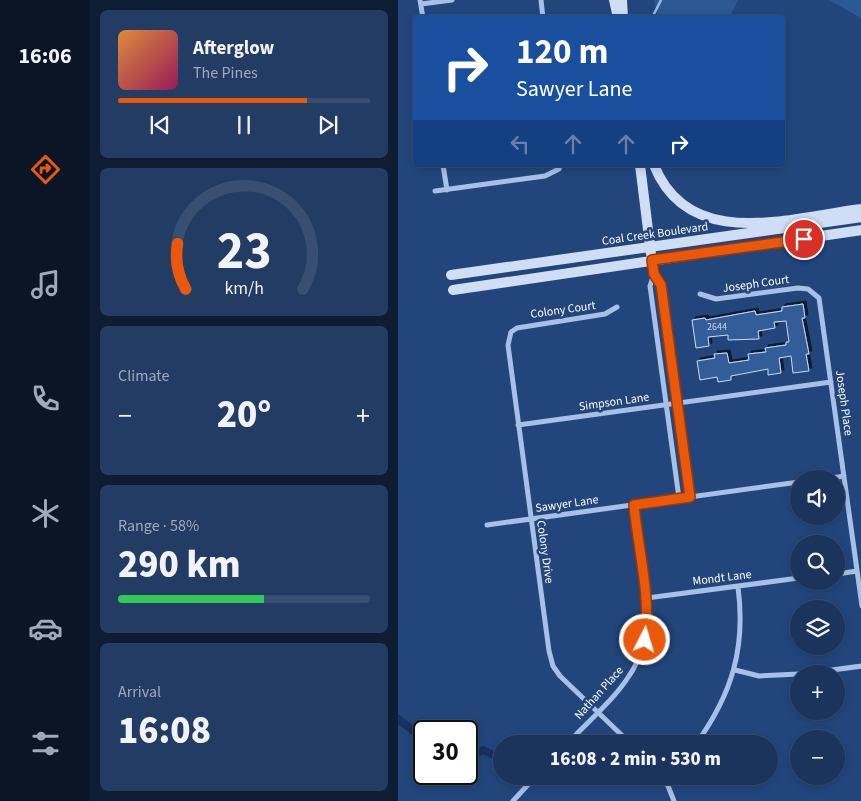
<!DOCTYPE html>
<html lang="en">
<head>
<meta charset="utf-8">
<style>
	body { margin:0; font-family:"Source Sans 3",sans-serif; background:#233c63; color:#f1f3f6; height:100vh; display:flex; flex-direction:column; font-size:19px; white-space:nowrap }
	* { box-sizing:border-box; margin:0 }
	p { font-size:16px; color:#9faabc }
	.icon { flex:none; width:28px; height:28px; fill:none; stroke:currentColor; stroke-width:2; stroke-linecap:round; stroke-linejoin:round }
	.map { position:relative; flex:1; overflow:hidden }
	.panel { display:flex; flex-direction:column; gap:10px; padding:10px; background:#0e1d33; width:308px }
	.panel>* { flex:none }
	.hud { position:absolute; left:15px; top:15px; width:372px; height:152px; border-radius:5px; box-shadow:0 2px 8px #0003,0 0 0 1px #384f72; background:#1a4fa0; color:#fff; overflow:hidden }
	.buttons { position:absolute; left:392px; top:470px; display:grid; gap:10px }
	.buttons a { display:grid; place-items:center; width:55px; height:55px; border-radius:50%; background:#1a345d; box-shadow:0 2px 8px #0003,0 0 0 1px #384f72; font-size:25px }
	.speed { position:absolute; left:15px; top:720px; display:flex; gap:10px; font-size:25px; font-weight:700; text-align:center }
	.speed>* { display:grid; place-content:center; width:65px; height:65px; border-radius:50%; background:#1a345d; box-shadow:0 2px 8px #0003,0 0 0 1px #384f72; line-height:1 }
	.speed .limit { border:2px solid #111; border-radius:8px; background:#fff; color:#111 }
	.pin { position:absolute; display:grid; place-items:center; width:42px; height:42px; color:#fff; margin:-21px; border:2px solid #fff; border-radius:50%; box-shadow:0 1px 5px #0007 }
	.me { position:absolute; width:55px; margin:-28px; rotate:5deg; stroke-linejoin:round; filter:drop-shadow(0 0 4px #0008) }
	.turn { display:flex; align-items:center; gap:18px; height:105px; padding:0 20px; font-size:22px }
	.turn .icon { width:65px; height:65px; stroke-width:2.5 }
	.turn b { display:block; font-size:35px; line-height:42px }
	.lanes { display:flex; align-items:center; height:48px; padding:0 20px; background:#0003; justify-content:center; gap:25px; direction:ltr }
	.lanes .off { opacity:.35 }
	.big { font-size:38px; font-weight:800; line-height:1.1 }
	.panel .card { flex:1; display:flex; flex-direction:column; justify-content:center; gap:8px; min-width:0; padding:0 18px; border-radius:8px; background:#233c63 }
	.panel .dial { align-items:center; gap:0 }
	.dial svg { height:130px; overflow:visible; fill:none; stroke:#384f72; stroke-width:7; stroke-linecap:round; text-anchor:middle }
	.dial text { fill:#f1f3f6; stroke:none }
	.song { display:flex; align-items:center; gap:15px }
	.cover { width:60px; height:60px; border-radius:8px; background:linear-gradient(135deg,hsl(30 70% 55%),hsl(330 70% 35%)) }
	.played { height:5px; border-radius:2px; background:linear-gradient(90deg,#ea580c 75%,#384f72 75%) }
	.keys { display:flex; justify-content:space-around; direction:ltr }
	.heat { display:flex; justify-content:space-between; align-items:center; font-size:28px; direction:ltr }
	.charge { height:8px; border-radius:4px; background:linear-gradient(90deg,#34c759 58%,#384f72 0) }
	.trip { position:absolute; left:95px; top:735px; width:285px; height:50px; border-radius:25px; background:#1a345d; box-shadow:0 2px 8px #0003,0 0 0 1px #384f72; font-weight:800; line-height:50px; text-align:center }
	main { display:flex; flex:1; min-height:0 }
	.menu { display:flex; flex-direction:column; width:90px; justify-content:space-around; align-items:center; background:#0a1525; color:#9faabc }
	.menu .icon { width:35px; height:35px }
	.menu .current { color:#ea580c }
	.menu b { font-size:22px; color:#f1f3f6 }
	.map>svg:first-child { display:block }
</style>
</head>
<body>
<main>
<nav class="menu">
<b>16:06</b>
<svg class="icon current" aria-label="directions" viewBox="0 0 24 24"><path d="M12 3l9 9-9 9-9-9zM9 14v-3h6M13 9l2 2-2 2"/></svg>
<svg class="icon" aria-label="music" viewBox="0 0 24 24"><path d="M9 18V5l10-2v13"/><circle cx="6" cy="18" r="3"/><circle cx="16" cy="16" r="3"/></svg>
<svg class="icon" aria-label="phone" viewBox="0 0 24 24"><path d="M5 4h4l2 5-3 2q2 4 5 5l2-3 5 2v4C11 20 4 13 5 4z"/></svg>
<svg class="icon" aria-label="climate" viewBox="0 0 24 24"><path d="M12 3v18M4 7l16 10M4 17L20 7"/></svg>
<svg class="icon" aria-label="car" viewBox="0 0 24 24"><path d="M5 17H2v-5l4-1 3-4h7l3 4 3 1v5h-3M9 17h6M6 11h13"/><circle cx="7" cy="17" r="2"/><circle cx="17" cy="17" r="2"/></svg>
<svg class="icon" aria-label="filters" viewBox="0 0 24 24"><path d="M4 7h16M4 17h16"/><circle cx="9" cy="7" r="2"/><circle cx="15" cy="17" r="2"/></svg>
</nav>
<section class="panel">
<div class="card">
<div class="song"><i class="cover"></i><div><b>Afterglow</b><p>The Pines</p></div></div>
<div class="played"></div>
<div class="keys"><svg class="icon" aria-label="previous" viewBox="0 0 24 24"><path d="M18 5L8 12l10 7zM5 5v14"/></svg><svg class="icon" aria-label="pause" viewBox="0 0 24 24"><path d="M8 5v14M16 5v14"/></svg><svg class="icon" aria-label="next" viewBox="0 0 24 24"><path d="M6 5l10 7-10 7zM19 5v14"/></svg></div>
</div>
<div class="card dial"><svg viewBox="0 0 100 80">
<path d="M14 69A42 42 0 1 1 86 69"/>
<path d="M14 69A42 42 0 0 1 9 41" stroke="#ea580c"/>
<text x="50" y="56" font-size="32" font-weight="700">23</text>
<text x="50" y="72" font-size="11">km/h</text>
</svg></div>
<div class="card"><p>Climate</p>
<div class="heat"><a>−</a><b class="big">20°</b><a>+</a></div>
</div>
<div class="card"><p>Range · 58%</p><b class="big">290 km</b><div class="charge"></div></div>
<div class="card"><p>Arrival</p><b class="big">16:08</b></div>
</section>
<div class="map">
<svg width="464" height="801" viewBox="0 0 464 801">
	<defs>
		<filter id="shadow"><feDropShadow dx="3" dy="-3" stdDeviation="0" flood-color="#0009"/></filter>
	</defs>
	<rect width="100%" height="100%" fill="#22467c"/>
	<!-- green -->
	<path fill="#2c5894" d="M256 0H340L332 17 260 18Z
		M431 0H463V18Z"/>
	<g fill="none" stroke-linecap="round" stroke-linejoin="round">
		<!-- stream -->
		<path stroke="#9abbe7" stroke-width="2.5" d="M254 18 263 0"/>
		<!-- canal -->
		<path stroke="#17325c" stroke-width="8" d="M0 719 26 739
			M69 759 85 750 104 759"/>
	</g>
	<!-- building -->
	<path fill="#325d99" stroke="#c9dbf5" filter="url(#shadow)" d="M405 304 407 318H404L411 354H408L411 371 395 373 393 356 381 358 383 373 370 375V369L333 376V380L320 382 319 377 302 380 299 361 317 358 316 354 329 353 331 363 351 360 350 354 368 352 367 348 388 345V342H391L388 321 376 322 377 328 360 331 361 339 330 340V335L310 337 311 346 298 348 294 320 307 318 308 320 357 311 358 315 384 311V307Z"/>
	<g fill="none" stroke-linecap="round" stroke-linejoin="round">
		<!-- minor -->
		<path stroke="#a6c0e6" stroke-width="5" d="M22 0 25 18
			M143 0 145 18
			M23 4 54 0
			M45 165 49 190
			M37 191 147 176 161 169 162 165
			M254 260 256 274 263 285 292 497
			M256 274 252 286 281 498
			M302 294 318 299 400 288 410 289 421 298 464 606
			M219 307 207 314 119 328 113 332 110 345 151 651 155 666 162 676 233 744
			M120 425 433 382
			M428 479 446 476
			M89 525 401 482
			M439 574 459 571
			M249 598 401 578
			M337 670 361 676 401 674
			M404 674 464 666
			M169 744C189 722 215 701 231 676 265 626 242 561 236 505
			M298 744C334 694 348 648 340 587
			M266 776 276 801
			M115 801 138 776"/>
		<!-- secondary -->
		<path stroke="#cfdef5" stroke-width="10" d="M216 0 220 18
			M224 0 225 18
			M242 165 253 254
			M256 165C291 253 394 217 464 209
			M53 275 464 217
			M55 290 464 230"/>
	</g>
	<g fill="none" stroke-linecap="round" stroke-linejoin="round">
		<!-- route casing -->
		<g stroke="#983908" stroke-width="12">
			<path id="route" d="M247 640C253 594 240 550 236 505L292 497 263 285 256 274 254 260 406 239"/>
		</g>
		<!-- route -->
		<use href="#route" stroke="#ea580c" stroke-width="9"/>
	</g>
	<g text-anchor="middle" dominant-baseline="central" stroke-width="5" stroke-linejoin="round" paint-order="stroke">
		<!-- number labels -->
		<g font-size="10" fill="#ccd6e6">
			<text x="319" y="327">2644</text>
		</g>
		<!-- street labels -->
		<g font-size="12" fill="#fff" stroke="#22467c">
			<text transform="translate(257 234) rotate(-8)">Coal Creek Boulevard</text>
			<text transform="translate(358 284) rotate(-8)">Joseph Court</text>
			<text transform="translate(165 310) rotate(-8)">Colony Court</text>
			<text transform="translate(216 402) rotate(-8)">Simpson Lane</text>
			<text transform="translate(446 403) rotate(82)">Joseph Place</text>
			<text transform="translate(169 504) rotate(-8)">Sawyer Lane</text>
			<text transform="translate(147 552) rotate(82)">Colony Drive</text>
			<text transform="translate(324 578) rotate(-7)">Mondt Lane</text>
			<text transform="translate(201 693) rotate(-48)">Nathan Place</text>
		</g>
	</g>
</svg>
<div class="buttons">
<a><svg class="icon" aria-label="sound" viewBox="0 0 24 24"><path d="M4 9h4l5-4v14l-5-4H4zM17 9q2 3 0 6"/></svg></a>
<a><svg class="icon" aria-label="search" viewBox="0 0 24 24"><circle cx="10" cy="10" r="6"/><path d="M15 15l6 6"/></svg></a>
<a><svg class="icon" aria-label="layers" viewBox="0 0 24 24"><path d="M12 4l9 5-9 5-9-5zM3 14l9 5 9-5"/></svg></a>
<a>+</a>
<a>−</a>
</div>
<div class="speed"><div class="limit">30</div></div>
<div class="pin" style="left:406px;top:239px;background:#d93025"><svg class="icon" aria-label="arrive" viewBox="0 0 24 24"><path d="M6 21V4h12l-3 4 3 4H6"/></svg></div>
<svg class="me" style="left:247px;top:640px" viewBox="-20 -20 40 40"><circle r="17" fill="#ea580c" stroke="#fff" stroke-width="3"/><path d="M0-11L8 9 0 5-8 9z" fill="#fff"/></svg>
<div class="trip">16:08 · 2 min · 530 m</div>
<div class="hud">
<div class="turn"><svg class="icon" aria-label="right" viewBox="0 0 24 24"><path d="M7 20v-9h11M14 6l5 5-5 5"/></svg><div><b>120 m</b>Sawyer Lane</div></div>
<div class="lanes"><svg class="icon off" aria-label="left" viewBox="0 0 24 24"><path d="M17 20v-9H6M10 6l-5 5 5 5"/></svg><svg class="icon off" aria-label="ahead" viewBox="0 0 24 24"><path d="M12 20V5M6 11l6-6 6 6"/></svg><svg class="icon off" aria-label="ahead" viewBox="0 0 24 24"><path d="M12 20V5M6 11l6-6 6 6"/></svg><svg class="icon" aria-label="right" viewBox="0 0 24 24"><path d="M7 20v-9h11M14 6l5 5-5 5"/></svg></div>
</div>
</div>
</main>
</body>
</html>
